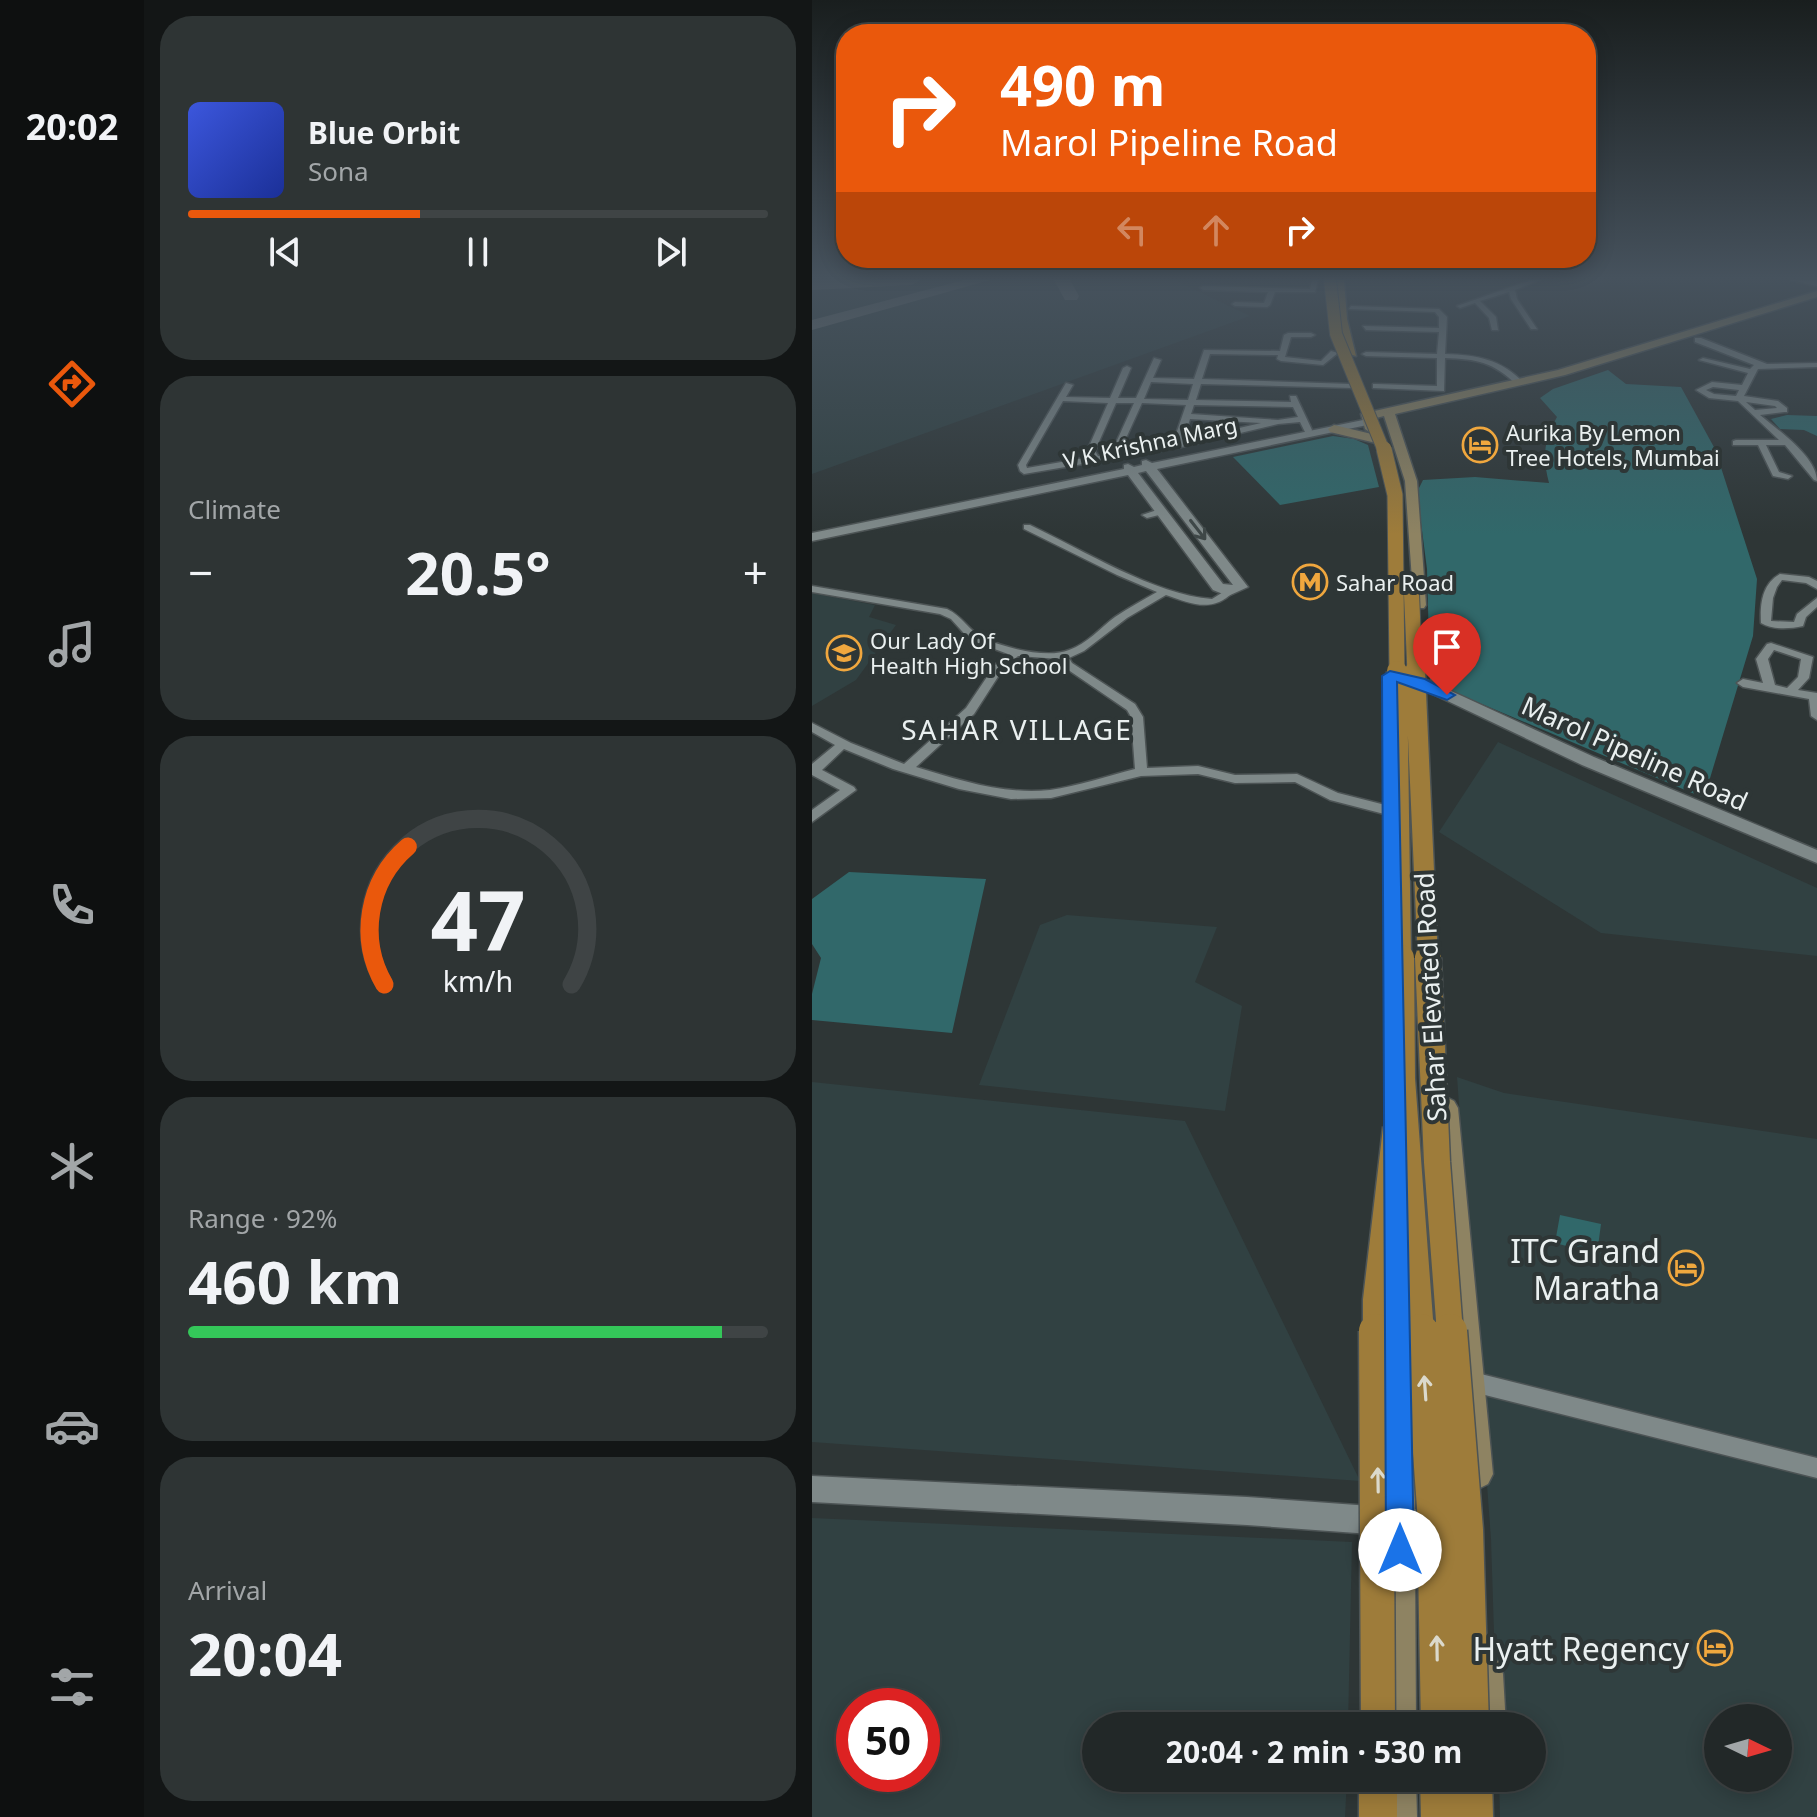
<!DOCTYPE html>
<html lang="en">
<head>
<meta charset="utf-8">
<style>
	body { margin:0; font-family:"Noto Sans",sans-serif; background:#2e3434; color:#f1f3f6; height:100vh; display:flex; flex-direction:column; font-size:30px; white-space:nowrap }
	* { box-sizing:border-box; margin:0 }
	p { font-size:26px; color:#a2a6a8 }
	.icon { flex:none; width:44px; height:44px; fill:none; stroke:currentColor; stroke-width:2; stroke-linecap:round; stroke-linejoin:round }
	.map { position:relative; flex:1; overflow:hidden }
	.sheet { display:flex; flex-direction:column; gap:16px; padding:16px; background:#131616; width:668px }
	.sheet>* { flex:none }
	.guide { position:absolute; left:24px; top:24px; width:760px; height:244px; border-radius:32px; box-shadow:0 4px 20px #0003,0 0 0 2px #3f4445; background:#ea580c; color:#fff; overflow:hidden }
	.needle { width:52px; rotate:95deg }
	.buttons { position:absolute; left:892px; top:1704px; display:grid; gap:16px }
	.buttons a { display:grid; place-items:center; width:88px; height:88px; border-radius:50%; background:#222828; box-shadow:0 4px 20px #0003,0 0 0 2px #3f4445; font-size:40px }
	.speed { position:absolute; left:24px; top:1688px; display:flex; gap:16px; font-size:40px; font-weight:700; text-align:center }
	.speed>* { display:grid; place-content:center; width:104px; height:104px; border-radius:50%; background:#222828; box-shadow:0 4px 20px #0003,0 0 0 2px #3f4445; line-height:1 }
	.speed .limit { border:12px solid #d22; background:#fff; color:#111 }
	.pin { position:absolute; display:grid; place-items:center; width:68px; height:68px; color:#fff; margin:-82px -34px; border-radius:50% 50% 50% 0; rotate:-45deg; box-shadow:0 0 8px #0007 }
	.pin .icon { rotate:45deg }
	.me { position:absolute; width:88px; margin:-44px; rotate:0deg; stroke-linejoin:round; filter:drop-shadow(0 0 6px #0008) }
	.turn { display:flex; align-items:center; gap:28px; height:168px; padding:0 32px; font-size:36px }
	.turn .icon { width:104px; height:104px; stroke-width:2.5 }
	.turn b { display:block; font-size:56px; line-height:68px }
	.lanes { display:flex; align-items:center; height:76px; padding:0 32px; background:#0003; justify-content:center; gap:40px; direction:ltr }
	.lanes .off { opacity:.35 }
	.big { font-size:60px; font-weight:700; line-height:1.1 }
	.sheet .tile { flex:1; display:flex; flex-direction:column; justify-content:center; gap:12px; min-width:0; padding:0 28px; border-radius:32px; background:#2e3434 }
	.sheet .dial { align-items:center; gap:0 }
	.dial svg { height:208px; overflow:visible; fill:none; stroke:#3f4445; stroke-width:7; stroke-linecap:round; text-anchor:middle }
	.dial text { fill:#f1f3f6; stroke:none }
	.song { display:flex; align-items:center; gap:24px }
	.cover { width:96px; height:96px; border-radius:12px; background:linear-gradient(135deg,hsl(230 70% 55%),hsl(230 70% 35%)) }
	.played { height:8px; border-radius:4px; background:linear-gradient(90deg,#ea580c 40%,#3f4445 40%) }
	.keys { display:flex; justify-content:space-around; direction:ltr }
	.heat { display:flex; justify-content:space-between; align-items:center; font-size:44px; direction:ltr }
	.charge { height:12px; border-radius:6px; background:linear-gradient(90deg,#34c759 92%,#3f4445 0) }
	.trip { position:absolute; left:270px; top:1712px; width:464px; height:80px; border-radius:40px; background:#222828; box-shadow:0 4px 20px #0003,0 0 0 2px #3f4445; font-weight:700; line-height:80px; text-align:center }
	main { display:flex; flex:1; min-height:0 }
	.tabs { display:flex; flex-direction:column; width:144px; justify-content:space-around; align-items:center; background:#0e1010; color:#a2a6a8 }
	.tabs .icon { width:56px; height:56px }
	.tabs .current { color:#ea580c }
	.tabs b { font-size:36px; color:#f1f3f6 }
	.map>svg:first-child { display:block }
</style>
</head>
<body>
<main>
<nav class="tabs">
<b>20:02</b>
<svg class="icon current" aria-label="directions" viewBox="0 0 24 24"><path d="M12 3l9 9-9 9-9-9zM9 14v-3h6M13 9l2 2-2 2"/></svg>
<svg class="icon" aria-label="music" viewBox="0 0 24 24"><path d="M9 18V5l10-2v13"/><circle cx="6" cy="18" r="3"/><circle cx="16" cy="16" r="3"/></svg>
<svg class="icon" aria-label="phone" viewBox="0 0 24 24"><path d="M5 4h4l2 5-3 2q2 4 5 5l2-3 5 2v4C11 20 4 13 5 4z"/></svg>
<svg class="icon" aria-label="climate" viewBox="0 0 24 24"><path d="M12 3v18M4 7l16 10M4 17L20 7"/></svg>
<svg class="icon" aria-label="car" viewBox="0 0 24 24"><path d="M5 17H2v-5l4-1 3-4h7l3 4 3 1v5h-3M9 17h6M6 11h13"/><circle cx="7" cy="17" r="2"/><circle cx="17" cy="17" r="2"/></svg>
<svg class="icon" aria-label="filters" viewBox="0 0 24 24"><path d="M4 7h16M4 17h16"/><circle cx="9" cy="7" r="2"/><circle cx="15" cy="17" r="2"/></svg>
</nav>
<section class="sheet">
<div class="tile">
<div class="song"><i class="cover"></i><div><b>Blue Orbit</b><p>Sona</p></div></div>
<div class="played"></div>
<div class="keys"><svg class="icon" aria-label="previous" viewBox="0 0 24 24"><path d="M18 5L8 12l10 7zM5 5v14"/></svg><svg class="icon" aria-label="pause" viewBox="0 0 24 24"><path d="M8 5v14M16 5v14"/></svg><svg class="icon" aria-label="next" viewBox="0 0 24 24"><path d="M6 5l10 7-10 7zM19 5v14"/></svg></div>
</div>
<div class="tile"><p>Climate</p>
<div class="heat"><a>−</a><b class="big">20.5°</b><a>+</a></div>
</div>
<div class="tile dial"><svg viewBox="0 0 100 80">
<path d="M14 69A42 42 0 1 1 86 69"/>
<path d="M14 69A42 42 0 0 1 23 16" stroke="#ea580c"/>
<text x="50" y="56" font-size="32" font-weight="700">47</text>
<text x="50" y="72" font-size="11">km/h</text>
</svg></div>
<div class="tile"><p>Range · 92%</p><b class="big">460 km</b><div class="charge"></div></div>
<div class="tile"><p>Arrival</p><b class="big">20:04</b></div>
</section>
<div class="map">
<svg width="1005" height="1817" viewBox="0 0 1005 1817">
	<rect width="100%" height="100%" fill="#2e3636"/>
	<!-- built -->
	<path fill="#314142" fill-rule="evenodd" d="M0 280H362L438 316 0 474Z
		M0 593 63 605 57 617 84 625 44 680 0 706Z
		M686 742 1005 888V956L789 933 627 832Z
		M255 915 405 927 383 982 430 1006 413 1111 167 1085 228 925Z
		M645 1077 692 1093 1005 1139V1817H688L687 1778H720V1726H685L679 1539ZM906 1718H966V1778H906Z
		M0 1082 373 1121 548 1481 0 1442Z
		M0 1518 540 1542 536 1726H284V1778H535L533 1817H0ZM42 1706H110V1774H42Z"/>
	<!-- green -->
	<path fill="#31686a" d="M796 370 814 384 869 387 903 449 945 579 941 636 892 798 618 682 615 569 605 492 611 480 663 477 737 483C730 457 732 440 745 417L728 398 741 389Z
		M975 415 1005 416V436L992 430 968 429 959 419Z
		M521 436 542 439 556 445 567 487 468 505 421 457Z
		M37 872 174 879 140 1033 0 1020V994L9 958 0 944V899Z
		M748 1215 789 1224 785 1254 743 1243Z"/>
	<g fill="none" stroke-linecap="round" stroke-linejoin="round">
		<!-- taxiway -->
		<path fill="#6b7272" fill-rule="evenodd" d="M0 280H108L100 285 0 290Z
			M152 280H178L0 330V320Z
			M242 280H258L267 296 265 300H253Z"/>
		<!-- minor casing -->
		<g stroke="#4d5455" stroke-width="3">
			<path id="minor" d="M500 280H506L503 292H463L458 305 455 307 423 306 420 304 423 302 452 303 456 292 391 290 388 288 391 286 498 289Z
				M719 280H728L703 290 705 299 725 329H719L699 299 697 292 668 301 684 317 686 330H680L677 318 663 303 648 308 645 306Z
				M539 306 627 309 635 317 633 354C665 355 689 359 712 383L705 385C681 362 665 359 633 358L632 391 561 388V384H564L625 386V358L554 356 550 354 554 352 625 354 627 332 554 330 551 326 627 328V317L623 312 537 309Z
				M476 333H499L503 335 499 337H479L473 357 509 361 519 351 526 353 511 365 469 361 465 359 466 355 398 354 390 379 538 384H541V388L389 384 384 400 479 402 478 396H484L500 430 499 432H493L488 422 466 424 365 448 212 474 208 471 206 465 254 383 261 385 254 397 298 398 311 368 315 366 319 368 306 398H324L342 358 349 360 341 378 382 379 392 350 468 351 472 335ZM339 382 381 384 376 400 332 399ZM251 401 296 403 275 451 278 457 215 468 214 465ZM304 403H322L302 447V453L286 456 283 451ZM330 403 374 405 361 443 310 452V447ZM382 405 481 407 486 417 466 420 379 414ZM378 419 449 423 371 441Z
				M883 338H889L955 364 1005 363V367L946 369 932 396 966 401 975 408V412H972L948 415C966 430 1005 457 1005 481L1002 480 973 445H954L967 472 980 476 976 479 961 476 946 445H921V441L924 440H967L926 401 897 398 884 390 900 382 930 385 936 373 887 360 891 358 938 369 942 365 883 342ZM901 387 927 390 924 396 902 394 894 390ZM934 402 963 406 965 408 943 410Z
				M348 509 351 510V514L335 518 330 515Z
				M212 525H218C271 550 343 595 400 599L416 589 421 592C401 613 379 604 354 595L315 618 272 651 257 658 260 663 323 704 331 717 335 768 386 766 423 775 485 774 526 793 585 808 586 811 585 814 580 816 518 800 483 782 423 783 386 774 329 776 239 798 199 799 147 789 81 769 32 749 10 770 42 787 44 790 0 822V810L28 790 0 775V764L23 745 0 732V723L39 743 92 764 154 708 183 665 196 654 158 640 139 619 128 614 0 592V586L135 609C151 616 157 632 173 639 195 648 235 659 257 650 275 644 288 628 303 617 316 608 331 600 345 592L305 575 212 529ZM206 656 247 659 252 667 315 710 319 717 323 769C295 776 266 786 238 790 192 795 147 780 104 767L162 714 191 669Z
				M968 574 997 577 1005 581V589L994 583 970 580 965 587 961 598 959 621 982 622 985 614 1005 598V607L994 617 991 626C977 629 961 630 949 623 948 604 950 584 968 574Z
				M959 643 1001 657 997 678 986 690 1005 693V720L999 716 997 699 931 687 925 683 931 679 951 683 944 659 955 644ZM962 650 989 659 986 677 975 688 963 685 956 659Z
				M661 1372 1005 1458V1478L661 1392 654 1389 651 1382 654 1375Z"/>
		</g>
		<!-- tertiary casing -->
		<g stroke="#4d5455" stroke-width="3">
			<path id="tertiary" d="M978 280H1005V286Z
				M556 419 560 420V424L345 469 436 587 416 596 401 590 316 475 0 541V533L312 469V465L316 464 322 467 330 465V461L334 460 340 463ZM334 471 421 585 411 584 326 473Z
				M593 674 613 679 782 757 1005 850V863L770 765 604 686 588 682V676Z
				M0 1476 435 1497 628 1511 638 1515 642 1525 638 1535 628 1539 435 1525 0 1502Z"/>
		</g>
		<!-- secondary casing -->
		<g stroke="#4d5455" stroke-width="3">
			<path id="secondary" d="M1005 291V297L753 375 583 414 605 481 614 605 612 608H602L593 481 572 416 560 419 565 429 559 433 553 429 549 414 746 370Z
				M522 425 568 436 570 439 564 443 518 432 516 429Z
				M634 1097 642 1101 646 1108 681 1474 676 1484 666 1489 656 1484 651 1474 622 1108 626 1101Z
				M584 1194 593 1197 596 1206 602 1372 604 1726H570L574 1372 572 1206 575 1197Z
				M675 1658 687 1662 691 1674 694 1726H660L659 1674 663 1662Z
				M570 1778H604L605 1817H569Z"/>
		</g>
		<!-- primary casing -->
		<g stroke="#4d5455" stroke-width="3">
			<path id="primary" d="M522 280H532L535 319 544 356 534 353 523 319Z
				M547 1778H585V1817H547Z
				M608 1778H680L681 1817H609Z"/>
		</g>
		<!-- minor -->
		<use href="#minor" fill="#7f8989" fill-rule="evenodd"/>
		<!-- tertiary -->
		<use href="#tertiary" fill="#7f8989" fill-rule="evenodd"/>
		<!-- secondary -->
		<use href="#secondary" fill="#8e8362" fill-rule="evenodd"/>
		<!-- primary -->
		<use href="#primary" fill="#9e7c3a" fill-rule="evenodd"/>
		<!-- primary-bridge-far4 casing -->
		<g stroke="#4d5455" stroke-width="14" stroke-linecap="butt">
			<path id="primary-bridge-far4" d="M518 280 524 334 572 451"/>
		</g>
		<!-- primary-bridge-far3 casing -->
		<g stroke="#4d5455" stroke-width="17" stroke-linecap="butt">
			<path id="primary-bridge-far3" d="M572 449 583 495 585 673
				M599 583 603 673"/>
		</g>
		<!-- primary-bridge-far2 casing -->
		<g stroke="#4d5455" stroke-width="23" stroke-linecap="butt">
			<path id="primary-bridge-far2" d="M585 671 589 960
				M603 671 616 960"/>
		</g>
		<!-- primary-bridge-far1 casing -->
		<g stroke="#4d5455" stroke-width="29" stroke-linecap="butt">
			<path id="primary-bridge-far1" d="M589 958 590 1079 609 1333
				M616 958 625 1162 638 1333
				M564 1333V1300L584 1128"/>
		</g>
		<!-- primary-bridge casing -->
		<g stroke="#4d5455" stroke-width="37" stroke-linecap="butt">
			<path id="primary-bridge" d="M564 1331 566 1726
				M609 1331 622 1507 626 1726
				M638 1331 654 1530 660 1726"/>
		</g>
		<!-- primary-bridge-far4 -->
		<use href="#primary-bridge-far4" stroke="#9e7c3a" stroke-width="12"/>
		<!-- primary-bridge-far3 -->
		<use href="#primary-bridge-far3" stroke="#9e7c3a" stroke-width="15"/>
		<!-- primary-bridge-far2 -->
		<use href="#primary-bridge-far2" stroke="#9e7c3a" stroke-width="20"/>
		<!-- primary-bridge-far1 -->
		<use href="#primary-bridge-far1" stroke="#9e7c3a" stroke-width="26"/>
		<!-- primary-bridge -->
		<use href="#primary-bridge" stroke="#9e7c3a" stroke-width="34"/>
	</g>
	<!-- one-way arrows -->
	<defs><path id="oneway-shaft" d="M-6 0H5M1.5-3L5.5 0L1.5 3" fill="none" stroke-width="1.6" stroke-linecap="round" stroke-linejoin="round" transform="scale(2)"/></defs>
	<use stroke="#3e4747" href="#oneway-shaft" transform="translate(386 530) rotate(52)"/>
	<g stroke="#dbd9cc">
		<use href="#oneway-shaft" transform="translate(613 1388) rotate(-94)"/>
		<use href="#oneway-shaft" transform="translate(566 1480) rotate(-91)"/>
		<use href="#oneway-shaft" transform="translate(625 1648) rotate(-91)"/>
	</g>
	<!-- sky -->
	<linearGradient id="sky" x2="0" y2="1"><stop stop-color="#191e1e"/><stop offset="0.52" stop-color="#46525d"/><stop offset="1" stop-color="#46525d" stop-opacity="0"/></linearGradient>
	<rect width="1005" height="534" fill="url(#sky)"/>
	<!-- route -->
	<path fill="#1a73e8" stroke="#114b97" stroke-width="2" d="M578 671 613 679 643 695 635 700 585 682 602 1550 598 1560 588 1564 579 1560 574 1550 570 676Z"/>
	<!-- icons -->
	<defs>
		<g id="hotel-ring" transform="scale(1.8)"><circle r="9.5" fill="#2e3636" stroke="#f0a73e" stroke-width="1.5"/><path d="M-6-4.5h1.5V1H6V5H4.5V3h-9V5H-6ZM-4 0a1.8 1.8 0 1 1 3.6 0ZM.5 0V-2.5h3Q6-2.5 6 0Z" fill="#f0a73e"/></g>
		<g id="metro-ring" transform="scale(1.8)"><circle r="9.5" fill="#2e3636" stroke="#f0a73e" stroke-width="1.5"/><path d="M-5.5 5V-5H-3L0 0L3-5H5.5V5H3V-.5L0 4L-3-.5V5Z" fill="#f0a73e"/></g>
		<g id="school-ring" transform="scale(1.8)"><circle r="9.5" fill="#2e3636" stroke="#f0a73e" stroke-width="1.5"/><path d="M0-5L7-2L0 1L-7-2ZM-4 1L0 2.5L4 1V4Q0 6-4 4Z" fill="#f0a73e"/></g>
	</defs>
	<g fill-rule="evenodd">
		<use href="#hotel-ring" x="668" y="445"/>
		<use href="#metro-ring" x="498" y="582"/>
		<use href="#school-ring" x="32" y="653"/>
		<use href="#hotel-ring" x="874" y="1268"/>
		<use href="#hotel-ring" x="903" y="1648"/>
	</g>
	<g text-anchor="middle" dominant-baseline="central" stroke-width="8" stroke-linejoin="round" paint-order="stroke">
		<!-- far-poi labels -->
		<g font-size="22" fill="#eaf0f0" stroke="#2e3636" text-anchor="start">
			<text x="694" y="432">Aurika By Lemon<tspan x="694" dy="25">Tree Hotels, Mumbai</tspan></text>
			<text x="524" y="582">Sahar Road</text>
			<text x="58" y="640">Our Lady Of<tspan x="58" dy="25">Health High School</tspan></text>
		</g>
		<!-- far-street labels -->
		<g font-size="22" fill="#eaf0f0" stroke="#2e3636">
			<text transform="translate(338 442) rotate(-12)">V K Krishna Marg</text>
		</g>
		<!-- street labels -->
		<g font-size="26" fill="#eaf0f0" stroke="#2e3636">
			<text transform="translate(823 753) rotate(24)">Marol Pipeline Road</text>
			<text transform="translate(618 997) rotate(-93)">Sahar Elevated Road</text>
		</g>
		<!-- neighbourhood labels -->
		<g font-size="28" letter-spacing="2" fill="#eaf0f0" stroke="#2e3636">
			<text x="205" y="729">SAHAR VILLAGE</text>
		</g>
		<!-- near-poi labels -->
		<g font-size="32" fill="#eaf0f0" stroke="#2e3636" text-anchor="end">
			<text x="848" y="1250">ITC Grand<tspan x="848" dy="37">Maratha</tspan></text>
			<text x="877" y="1648">Hyatt Regency</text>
		</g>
	</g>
</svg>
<div class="buttons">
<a><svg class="needle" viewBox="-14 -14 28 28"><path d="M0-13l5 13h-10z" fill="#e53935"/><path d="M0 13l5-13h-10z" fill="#a2a6a8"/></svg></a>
</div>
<div class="speed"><div class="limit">50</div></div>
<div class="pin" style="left:635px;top:695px;background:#d93025"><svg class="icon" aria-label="arrive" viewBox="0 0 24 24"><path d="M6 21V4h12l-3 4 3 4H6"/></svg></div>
<svg class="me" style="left:588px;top:1550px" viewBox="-20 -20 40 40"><circle r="19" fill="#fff"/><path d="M0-13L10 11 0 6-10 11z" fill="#1a73e8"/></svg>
<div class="trip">20:04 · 2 min · 530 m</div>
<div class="guide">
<div class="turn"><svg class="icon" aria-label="right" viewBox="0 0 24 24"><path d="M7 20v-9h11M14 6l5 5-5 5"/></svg><div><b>490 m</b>Marol Pipeline Road</div></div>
<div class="lanes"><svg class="icon off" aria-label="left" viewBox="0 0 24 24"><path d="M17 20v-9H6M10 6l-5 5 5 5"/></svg><svg class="icon off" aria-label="ahead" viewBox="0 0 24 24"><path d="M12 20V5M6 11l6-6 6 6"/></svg><svg class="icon" aria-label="right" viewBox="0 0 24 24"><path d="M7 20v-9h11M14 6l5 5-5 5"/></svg></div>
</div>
</div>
</main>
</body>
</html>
